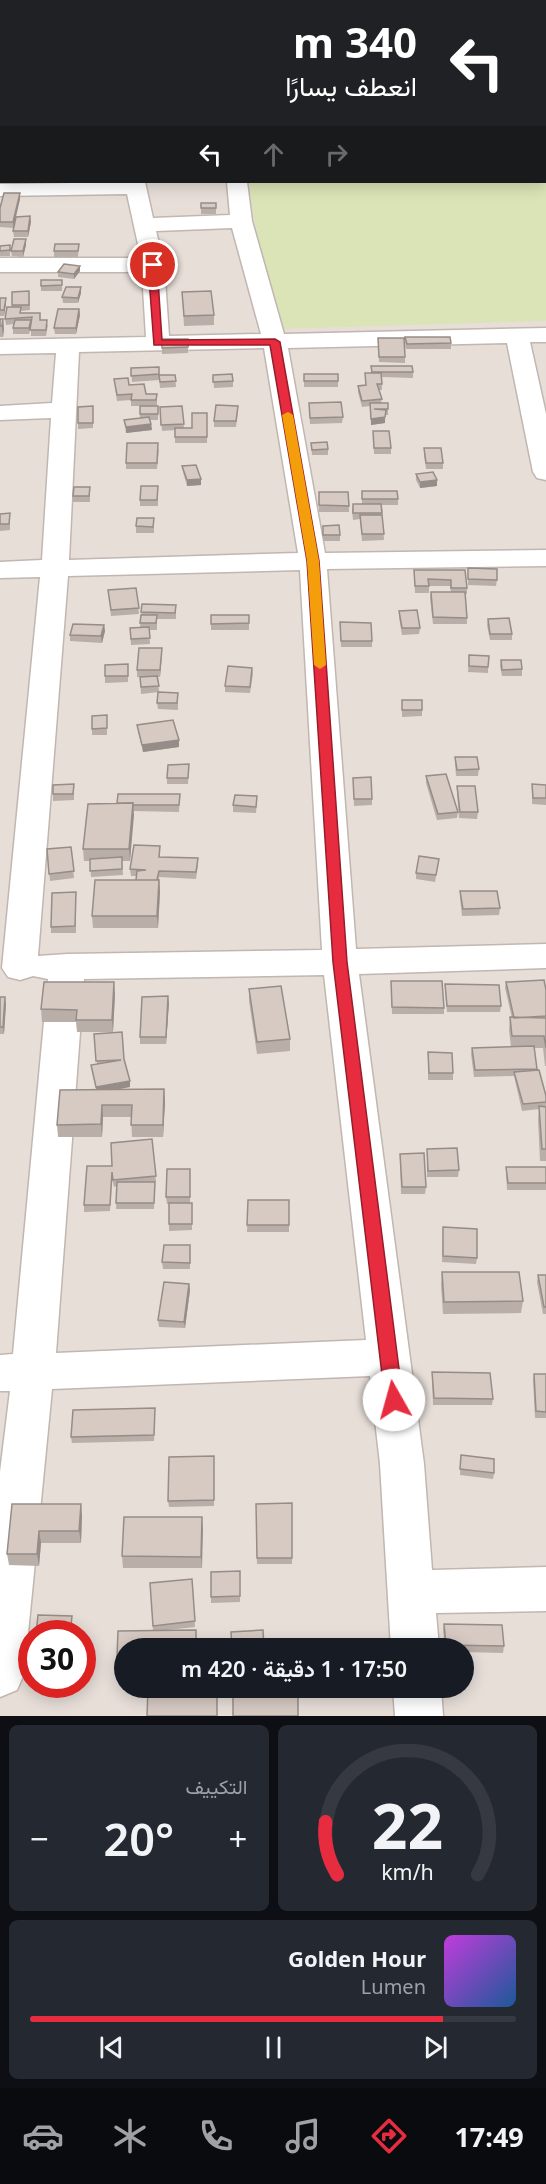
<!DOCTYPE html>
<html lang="ar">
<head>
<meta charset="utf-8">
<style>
	body { margin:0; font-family:"Noto Sans",Vazirmatn,sans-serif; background:#242831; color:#f1f3f6; direction:rtl; height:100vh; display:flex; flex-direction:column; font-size:22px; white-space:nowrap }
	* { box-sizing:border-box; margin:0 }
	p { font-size:20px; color:#9ea1a6 }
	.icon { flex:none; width:33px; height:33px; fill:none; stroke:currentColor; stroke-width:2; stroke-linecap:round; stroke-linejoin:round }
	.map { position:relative; height:1716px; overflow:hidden; direction:ltr }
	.drawer { display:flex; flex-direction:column; gap:9px; padding:9px; background:#0d0f14; flex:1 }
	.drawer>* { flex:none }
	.guide { position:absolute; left:0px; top:0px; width:546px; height:183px; box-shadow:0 3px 15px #0003; direction:rtl; background:#202124; color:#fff; overflow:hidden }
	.speed { position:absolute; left:18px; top:1620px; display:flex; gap:12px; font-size:30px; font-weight:700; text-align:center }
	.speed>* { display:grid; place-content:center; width:78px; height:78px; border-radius:50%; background:#171b24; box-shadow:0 3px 15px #0003; line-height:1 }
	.speed .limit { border:9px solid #d22; background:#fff; color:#111 }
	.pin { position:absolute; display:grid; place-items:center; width:51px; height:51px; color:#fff; margin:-26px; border:3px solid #fff; border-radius:50%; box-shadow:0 2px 6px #0007 }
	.me { position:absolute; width:66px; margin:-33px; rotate:353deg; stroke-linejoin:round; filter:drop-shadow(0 0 4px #0008) }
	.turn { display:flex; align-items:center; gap:21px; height:126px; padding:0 30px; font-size:27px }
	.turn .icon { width:78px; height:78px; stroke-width:2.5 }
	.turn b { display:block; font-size:42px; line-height:51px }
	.lanes { display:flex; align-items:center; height:57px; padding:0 30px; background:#0003; justify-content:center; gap:30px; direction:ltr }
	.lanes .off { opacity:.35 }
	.big { font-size:45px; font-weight:600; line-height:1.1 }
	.drawer .widget { flex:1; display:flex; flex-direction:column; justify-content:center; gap:9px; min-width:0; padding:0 21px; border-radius:9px; background:#242831 }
	.drawer .dial { align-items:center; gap:0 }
	.dial svg { height:156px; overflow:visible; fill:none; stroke:#363941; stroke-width:7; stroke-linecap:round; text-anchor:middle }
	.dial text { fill:#f1f3f6; stroke:none }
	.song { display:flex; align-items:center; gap:18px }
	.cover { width:72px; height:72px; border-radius:9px; background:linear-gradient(135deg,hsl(290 70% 55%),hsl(210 70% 35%)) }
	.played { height:6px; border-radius:3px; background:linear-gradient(90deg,#e82c40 85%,#363941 85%) }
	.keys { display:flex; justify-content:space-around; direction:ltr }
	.heat { display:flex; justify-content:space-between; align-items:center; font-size:33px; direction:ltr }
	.drawer .tiles { flex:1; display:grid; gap:9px; grid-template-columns:1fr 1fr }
	.widget:last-child { grid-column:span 2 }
	.trip { position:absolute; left:114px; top:1638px; width:360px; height:60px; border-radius:30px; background:#171b24; box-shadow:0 3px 15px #0003; font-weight:600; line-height:60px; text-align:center; direction:rtl }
	.menu { display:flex; height:96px; justify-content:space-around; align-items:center; background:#090b0e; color:#9ea1a6 }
	.menu .icon { width:42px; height:42px }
	.menu .selected { color:#e82c40 }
	.menu b { font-size:27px; color:#f1f3f6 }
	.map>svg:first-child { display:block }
</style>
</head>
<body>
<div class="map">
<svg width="546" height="1716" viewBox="0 0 546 1716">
	<rect width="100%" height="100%" fill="#f3eee9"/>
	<!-- residential -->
	<path fill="#e7ded8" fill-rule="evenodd" d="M0 0H546V1716H0ZM2 2H544V182H2ZM32 1634H82V1684H32ZM124 1648H464V1688H124Z"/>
	<!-- green -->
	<path fill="#dbe4b6" d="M257 0H546V321L278 329 252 209 249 182H544V2Z"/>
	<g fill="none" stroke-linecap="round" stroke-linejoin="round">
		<!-- minor casing -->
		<g stroke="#c1b6b0" stroke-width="3">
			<path id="minor" d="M122 0H140V2H122Z
				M239 0H257L239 2Z
				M0 13H2V23H0Z
				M0 112H2V124H0Z
				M145 182 153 218 230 215 227 182H247L252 221 284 334 546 328V342H530L546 414V480L537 478 533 472 507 343 288 348 325 553 546 550V566L327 569 356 949 546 944V968L359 974 424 1464 432 1570 546 1567V1611L436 1613 439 1648H391L380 1464 370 1376 52 1389 24 1674 17 1690 0 1697V1472L10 1391H0V1355L13 1354 48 979 33 976 20 980 8 977 2 968 40 577 0 578V562L42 560 51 418 0 420V406L52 403 56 353 0 354V340L146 337 142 272H0V258H141L127 194 0 196V184ZM232 228 261 334 169 336 164 265 156 231ZM264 348 298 553 69 560 79 352ZM300 570 322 950 67 954 38 956 68 576ZM324 975 366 1340 56 1353 84 979Z
				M393 1688H441L443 1716H395Z"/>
		</g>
		<!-- minor -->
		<use href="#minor" fill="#fff" fill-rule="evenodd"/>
	</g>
	<!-- wall -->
	<path fill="#b9aea8" d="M0 92H2V106H0Z
		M20 193V199L16 217 30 216 31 222 28 237H14L13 231 16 217 13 228 0 227V208Z
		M201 203H216V214H201Z
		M79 244 78 257H54V251Z
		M10 245V256H0V246Z
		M26 245 23 257 12 256 11 251Z
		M80 271 74 279 58 277V272Z
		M62 285V291H41V286Z
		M81 287V293L78 303H63L62 297Z
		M29 291 30 310 21 311V313L40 320 48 325 46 336H31V327L29 334H13V328L14 324 6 325 5 319 12 307V292Z
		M182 292 214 315V325L184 326Z
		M0 298 6 303 4 316H0Z
		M79 309 80 315 76 334H55L54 328Z
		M0 319H3L4 329 3 337H0Z
		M405 337 451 343V349H406L405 343Z
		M378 338 405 357V363L379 362Z
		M162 339H188V353L162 354Z
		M371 366 413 372V378L382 377V390H379L382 399 381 403 388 409V415H385V423L371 425 370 406 362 407 358 392V386L366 385 365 373H371Z
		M131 368 159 375H175L176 387 160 388 159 377V380L132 382Z
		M304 374H338V387H304Z
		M213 375 233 381V387L214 388Z
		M114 379 129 385 146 394H157V406L158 411V420H150L151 424 152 430 126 433 124 420 140 418V406H131V400L117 401Z
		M309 403 343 417 342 423 310 424Z
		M93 406V428L78 429V423Z
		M182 406 184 428H192L207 413V443H175V430L162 431 160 407Z
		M238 411 236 427H214V421Z
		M373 431 391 448V454H374Z
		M311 443 328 449V455H312Z
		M424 448 443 463V469H426L424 454Z
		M159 449 157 469H126V463Z
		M182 466 201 479V485L187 486 183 472Z
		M416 474 437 480V486L420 488 416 480Z
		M158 486V506H140V500Z
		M90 487V502H73V496Z
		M362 491 398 499V505H382L384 540 362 541 360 519 353 520 352 510 353 504H362Z
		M319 492 349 506V512H319Z
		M10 513V530L0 531V514Z
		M154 518V533H136V526Z
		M323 526 340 535V541H323Z
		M468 568 497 580 496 586 468 585Z
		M414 570H465L467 588V594H465L467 618V624H433L430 598 431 592H451L450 586H429V593H415Z
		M136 588 139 614 111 616 108 590Z
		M142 604 176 605V619H157V630H149L150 644 131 645 130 628 140 627Z
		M399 611 420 628 419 634 402 635 399 617Z
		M211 615H249V630H211Z
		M488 619 512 634V640H490L487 625Z
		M340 622 372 641V647H341Z
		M104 625 105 631 102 643 70 641V635Z
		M162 648 160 677H158L159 692 141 694 140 677H145H137V670Z
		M469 655 488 667V673L468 672Z
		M501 660 522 669V676H502L500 666Z
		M128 664V682L105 683V676Z
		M252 668 253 674 250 693 225 692V686Z
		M178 693V710L158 709 157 703Z
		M402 700 422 710V716L402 717Z
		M107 721V735H92V729Z
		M137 725 179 740V747L143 752 138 731Z
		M455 757 479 769 478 776H456L455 763Z
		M189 764 188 784H167V778Z
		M426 776 458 812 457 818 437 820 426 783Z
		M353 778 372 799V805L354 806Z
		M532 784 546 785V805L532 804Z
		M457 786 478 812 477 819 459 818 457 793Z
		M74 791V800L53 801V794Z
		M180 794 179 812 133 811 130 861H122L123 875 91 877 90 861H84L83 849 117 803Z
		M257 802 256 813 233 812V805Z
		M71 847 74 878 50 881 47 849Z
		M160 852V857L198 865 196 879 159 877 160 892 158 928H93L92 916 136 880 137 876H131L130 869Z
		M439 859 435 882 416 879V873Z
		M460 891 500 908 499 915 462 916 460 898Z
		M76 892V933H51V927Z
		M391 981 444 1008V1014H392Z
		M506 982 546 990V1066H545L543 1048H534L537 1070 546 1096V1161H540L538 1119 539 1109 522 1111 514 1076 474 1077 471 1054 472 1048 511 1047 509 1030 510 1017 512 1018 505 988Z
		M445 984 501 1006 500 1012H447L445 991Z
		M249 989 290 1039V1051L257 1054 249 1001Z
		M115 994 113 1032H77L76 1022H42L41 1009Z
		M0 997 6 1004 4 1034H0Z
		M169 1003 166 1044H140V1037Z
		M94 1034 124 1059 130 1081V1087L115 1090 164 1089 165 1102 163 1137H132L131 1117H103L102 1137H58L57 1125 96 1090 91 1065 97 1064Z
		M428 1052 453 1073V1080H428Z
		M152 1139 156 1182H155L154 1209H116L117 1186 114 1187 112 1179 110 1211 84 1212V1205L112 1166Z
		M427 1149 459 1170 458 1177H427Z
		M400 1154 426 1187 425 1194H401Z
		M506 1167H546V1190H507L506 1174Z
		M190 1169V1203H192V1230L169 1231V1204H167L166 1197Z
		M248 1200H289V1232H247Z
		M443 1227 477 1258 476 1264 442 1262Z
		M190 1245V1269H163L162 1262Z
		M442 1272 523 1301 521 1313 443 1314 441 1285Z
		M538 1275H546V1314H543L537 1282Z
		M189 1284 190 1290 185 1328 159 1327 158 1320Z
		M432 1372 493 1399 492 1405H433L432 1378Z
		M534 1374H546V1418H535L533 1380Z
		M155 1415 154 1441 72 1443 71 1437Z
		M461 1455 494 1473 493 1479 460 1475Z
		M214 1456V1506L169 1507 168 1501Z
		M292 1503V1564H257L256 1504Z
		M12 1504 82 1515 81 1543H41L39 1566 9 1565 7 1554Z
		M202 1517V1568H123L122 1556Z
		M240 1571V1602L211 1603V1597Z
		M192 1579 195 1627 167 1630H196L197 1648H124V1668H119L117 1657 118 1631 153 1630 150 1583Z
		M444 1624 504 1646 503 1653 464 1652V1648H445L443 1630Z"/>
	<!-- shaded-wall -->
	<path fill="#968d88" d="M20 193V199L13 228V222Z
		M30 216 31 222 28 237V231Z
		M26 239V245L23 257V251Z
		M80 266V271L74 279V274Z
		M81 287V293L78 303V298Z
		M6 298V303L4 316V310Z
		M79 309 80 315 76 334V328Z
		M3 319 4 329 3 337 2 326Z
		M385 417V423L371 425V419Z
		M151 424 152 430 126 433V427Z
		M201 479V485L187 486V480Z
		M437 480V486L420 488V482Z
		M104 625 105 631 102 643 101 636Z
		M162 648V654L160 677V670Z
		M179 740V747L143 752 142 745Z
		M133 803 134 815 130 861 129 849Z
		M159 880 160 892 158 928 157 916Z
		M114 982 115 994 113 1032 112 1020Z
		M168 996 169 1003 166 1044V1037Z
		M5 997 6 1004 4 1034 3 1027Z
		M130 1081V1087L97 1093 96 1087Z
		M164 1089 165 1102 163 1137V1125Z
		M102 1105 103 1117 102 1137 101 1124Z
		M189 1284 190 1290 185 1328 184 1322Z
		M81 1504 82 1515 81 1543 79 1531Z
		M202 1517 203 1529 202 1568 201 1557Z
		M39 1531 41 1543 39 1566 37 1554Z
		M72 1616V1622L71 1634H70Z"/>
	<!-- building -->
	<path fill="#d7cac3" stroke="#968d88" stroke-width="1.5" d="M37 0H54V2H37Z
		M87 0H98L97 2H86Z
		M4 193H20L13 222H0V208Z
		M201 203H216V208H201Z
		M30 216 28 231H13L16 217Z
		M14 239H26L23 251H11Z
		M55 244H79L78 251H54Z
		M10 245V250L0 251V246Z
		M64 264 80 266 74 274 58 272Z
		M41 280H62V285L41 286Z
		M66 287H81L78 298 62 297Z
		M29 291V305H12V292Z
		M211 291 214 315 184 316 182 292Z
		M0 298H6L4 310H0Z
		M7 307H21L20 313H40V320H47L46 330H30L32 317 5 319Z
		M58 309H79L76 328H54Z
		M0 319H3L2 326H0Z
		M15 320H31L29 328H13Z
		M405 337H450L451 343 407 344Z
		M378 338H404L405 357H379Z
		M162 339H188V347L162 348Z
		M371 366H412L413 372H372Z
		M159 367V374L131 376V368Z
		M365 373H381L382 384H377L382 399 362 401 358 386 366 385Z
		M232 374 233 381 213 382V375Z
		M304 374H338V381H304Z
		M159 375H175L176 381 160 382Z
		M128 378 129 385 144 384 146 394H157L156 400H131L132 394 117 395 114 379Z
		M341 402 343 417 310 418 309 403Z
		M370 403H388V409H374L386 410 385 417 371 419Z
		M216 405 238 406 236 421H214Z
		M93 406V423H78V407Z
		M140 406H158V414H140Z
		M182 406 184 424 161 425 160 407Z
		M192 413H207V437H175V428H192Z
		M149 417 151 424 126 427 124 420Z
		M373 431H389L391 448H374Z
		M327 442 328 449 312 450 311 443Z
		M127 443H158L157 463H126Z
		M424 448H441L443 463H426Z
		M196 465 201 479 187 480 182 466Z
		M433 472 437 480 420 482 416 474Z
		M141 486H158L157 500H140Z
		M74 487H90L89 496H73Z
		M362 491H397L398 499H362Z
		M319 492H348L349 506 319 505Z
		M353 504H381L382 513H353Z
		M10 513 9 524H0V514Z
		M360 515H382L384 534H362Z
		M137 518H154L153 527 136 526Z
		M339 525 340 535H323V526Z
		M468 568 497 569V580L468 579Z
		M414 570H465L467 588H451V580L428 579 429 586H415Z
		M136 588 139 608 111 610 108 590Z
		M431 592H465L467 618 433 617Z
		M142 604 176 605 175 613 141 612Z
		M417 610 420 628H402L399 611Z
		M141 615H157L156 623H140Z
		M211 615H249V623L211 624Z
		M509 618 512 634H490L488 619Z
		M340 622 371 623 372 641H341Z
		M73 624 104 625 101 636 70 635Z
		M149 627 150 638 131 639 130 628Z
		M139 648H162L160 670H137Z
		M469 655 489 656 488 667 469 666Z
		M501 660H521L522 669 502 670Z
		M128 664V676H105V665Z
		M228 666 252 668 250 687 225 686Z
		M157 676 159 686 141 687 140 677Z
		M158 692 178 693 177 703H157Z
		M402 700H422V710H402Z
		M107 715V728L92 729V716Z
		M173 720 179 740 142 745 137 725Z
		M455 757H477L479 769 457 770Z
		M189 764 188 778H167L168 765Z
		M446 774 458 812 438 814 426 776Z
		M371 777 372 799H354L353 778Z
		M74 784 73 794H53V785Z
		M532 784 546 785V798H533Z
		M457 786H475L478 812H460Z
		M118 794H180L179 805H133V803H117Z
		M235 795 257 796 256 807 233 805Z
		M133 803 129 849H83L88 804Z
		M134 845 160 846 159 857 198 858 196 872 159 871 157 880H136L137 871 146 870 130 869Z
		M71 847 74 871 49 874 47 849Z
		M419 856 439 859 436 875 416 873Z
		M122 857V869L90 871V859Z
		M95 880H159L157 916H92Z
		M460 891H497L500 908 463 909Z
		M76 892 75 926 51 927 52 893Z
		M544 980 546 990V1016L514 1018 506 982Z
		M391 981H442L444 1008 392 1007Z
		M44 982H114L112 1020H76L77 1010 41 1009Z
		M445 984 499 985 501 1006H447Z
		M281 986 290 1039 257 1042 249 989Z
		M168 996 166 1037H140L142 997Z
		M0 997H5L3 1027H0Z
		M510 1017 546 1018V1048L544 1036H512Z
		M122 1032 124 1059 130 1081 96 1087 91 1065 121 1060 96 1061 94 1034Z
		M534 1046 537 1069 475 1070 472 1048Z
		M428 1052 452 1053 453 1073H429Z
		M539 1070 546 1096V1102L523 1104 514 1072Z
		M164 1089 163 1125H131L132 1105H102L101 1124 57 1125 60 1090Z
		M539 1106 546 1107V1149H542Z
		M152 1139 156 1176 113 1180 112 1172 110 1205H84L87 1166H112L111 1143Z
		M457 1148 459 1170 428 1171 427 1149Z
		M424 1153 426 1187H402L400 1154Z
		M506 1167H546V1183H508Z
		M167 1169H190V1197H166Z
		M117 1182H155L154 1203H116Z
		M248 1200H289V1225H247Z
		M169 1203H192V1224H169Z
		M443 1227 477 1229V1258L443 1256Z
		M164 1245H190V1263L162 1262Z
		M442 1272H519L523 1301 444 1302Z
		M538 1275H546V1307H544Z
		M164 1282 189 1284 184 1322 158 1320Z
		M432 1372 490 1373 493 1399 434 1398Z
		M534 1374H546V1412L536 1411Z
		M155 1408 154 1435 71 1437 73 1410Z
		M461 1455 494 1459V1473L460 1469Z
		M214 1456V1500L168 1501 169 1457Z
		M292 1503V1558H257L256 1504Z
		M12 1504H81L79 1531H39L37 1554H7Z
		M124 1517H202L201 1557 122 1556Z
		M240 1571V1596L211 1597V1572Z
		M192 1579 195 1621 153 1626 150 1583Z
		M38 1615 72 1616 70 1634H36Z
		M444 1624 502 1625 504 1646 446 1645Z
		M196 1630V1648H124V1657H117L118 1631Z
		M263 1630 264 1648H232L231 1632Z
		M148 1688H217V1716H147Z
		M233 1688H298V1716H233Z"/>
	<!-- route -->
	<path fill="#e82c40" stroke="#971d2a" stroke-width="1.5" d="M153 262 157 265 162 340 275 339 280 342 319 561 347 962 403 1400 400 1406 394 1408 388 1406 385 1400 333 962 307 561 270 345H154L148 265Z"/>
	<!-- slow -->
	<path fill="#f59e0b" d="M288 412 293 415 319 561 326 665 320 669 314 665 307 561 282 415Z"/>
</svg>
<div class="speed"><div class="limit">30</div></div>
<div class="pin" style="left:153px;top:265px;background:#d93025"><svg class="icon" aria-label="arrive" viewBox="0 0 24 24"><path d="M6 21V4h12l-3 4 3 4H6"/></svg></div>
<svg class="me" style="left:394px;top:1400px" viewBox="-20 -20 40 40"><circle r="19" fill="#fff"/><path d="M0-13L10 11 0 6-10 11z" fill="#e82c40"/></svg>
<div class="trip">17:50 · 1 دقيقة · 420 m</div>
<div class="guide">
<div class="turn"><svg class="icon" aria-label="left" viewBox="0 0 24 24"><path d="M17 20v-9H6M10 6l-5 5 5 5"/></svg><div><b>340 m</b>انعطف يسارًا</div></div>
<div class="lanes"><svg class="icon" aria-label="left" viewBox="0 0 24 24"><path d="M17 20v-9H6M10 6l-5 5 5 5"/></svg><svg class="icon off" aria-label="ahead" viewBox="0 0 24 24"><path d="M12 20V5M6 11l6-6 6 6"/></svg><svg class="icon off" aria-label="right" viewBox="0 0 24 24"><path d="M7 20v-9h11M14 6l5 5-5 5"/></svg></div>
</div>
</div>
<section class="drawer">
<div class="tiles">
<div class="widget dial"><svg viewBox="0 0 100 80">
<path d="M14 69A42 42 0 1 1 86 69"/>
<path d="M14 69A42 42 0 0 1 8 42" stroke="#e82c40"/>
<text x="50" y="56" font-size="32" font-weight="700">22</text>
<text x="50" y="72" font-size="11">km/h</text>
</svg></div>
<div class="widget"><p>التكييف</p>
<div class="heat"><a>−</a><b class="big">20°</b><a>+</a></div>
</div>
<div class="widget">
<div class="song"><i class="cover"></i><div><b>Golden Hour</b><p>Lumen</p></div></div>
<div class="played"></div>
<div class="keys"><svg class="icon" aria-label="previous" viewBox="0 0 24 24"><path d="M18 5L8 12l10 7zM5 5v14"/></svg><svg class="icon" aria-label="pause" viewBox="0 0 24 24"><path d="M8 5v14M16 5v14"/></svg><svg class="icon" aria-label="next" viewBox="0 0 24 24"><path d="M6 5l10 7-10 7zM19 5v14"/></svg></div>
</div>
</div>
</section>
<nav class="menu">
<b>17:49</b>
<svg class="icon selected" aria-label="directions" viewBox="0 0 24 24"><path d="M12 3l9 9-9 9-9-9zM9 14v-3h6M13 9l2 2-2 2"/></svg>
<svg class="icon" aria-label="music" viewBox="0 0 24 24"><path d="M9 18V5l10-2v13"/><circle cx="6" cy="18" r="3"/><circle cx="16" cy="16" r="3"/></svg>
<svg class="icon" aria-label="phone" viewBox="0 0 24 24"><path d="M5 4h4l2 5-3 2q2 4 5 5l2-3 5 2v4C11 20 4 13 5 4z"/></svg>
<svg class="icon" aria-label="climate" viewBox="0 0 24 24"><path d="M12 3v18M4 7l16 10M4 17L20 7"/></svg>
<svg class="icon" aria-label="car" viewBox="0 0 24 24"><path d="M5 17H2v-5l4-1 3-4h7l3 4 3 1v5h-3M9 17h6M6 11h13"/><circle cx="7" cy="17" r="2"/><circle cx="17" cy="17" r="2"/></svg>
</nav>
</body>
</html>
